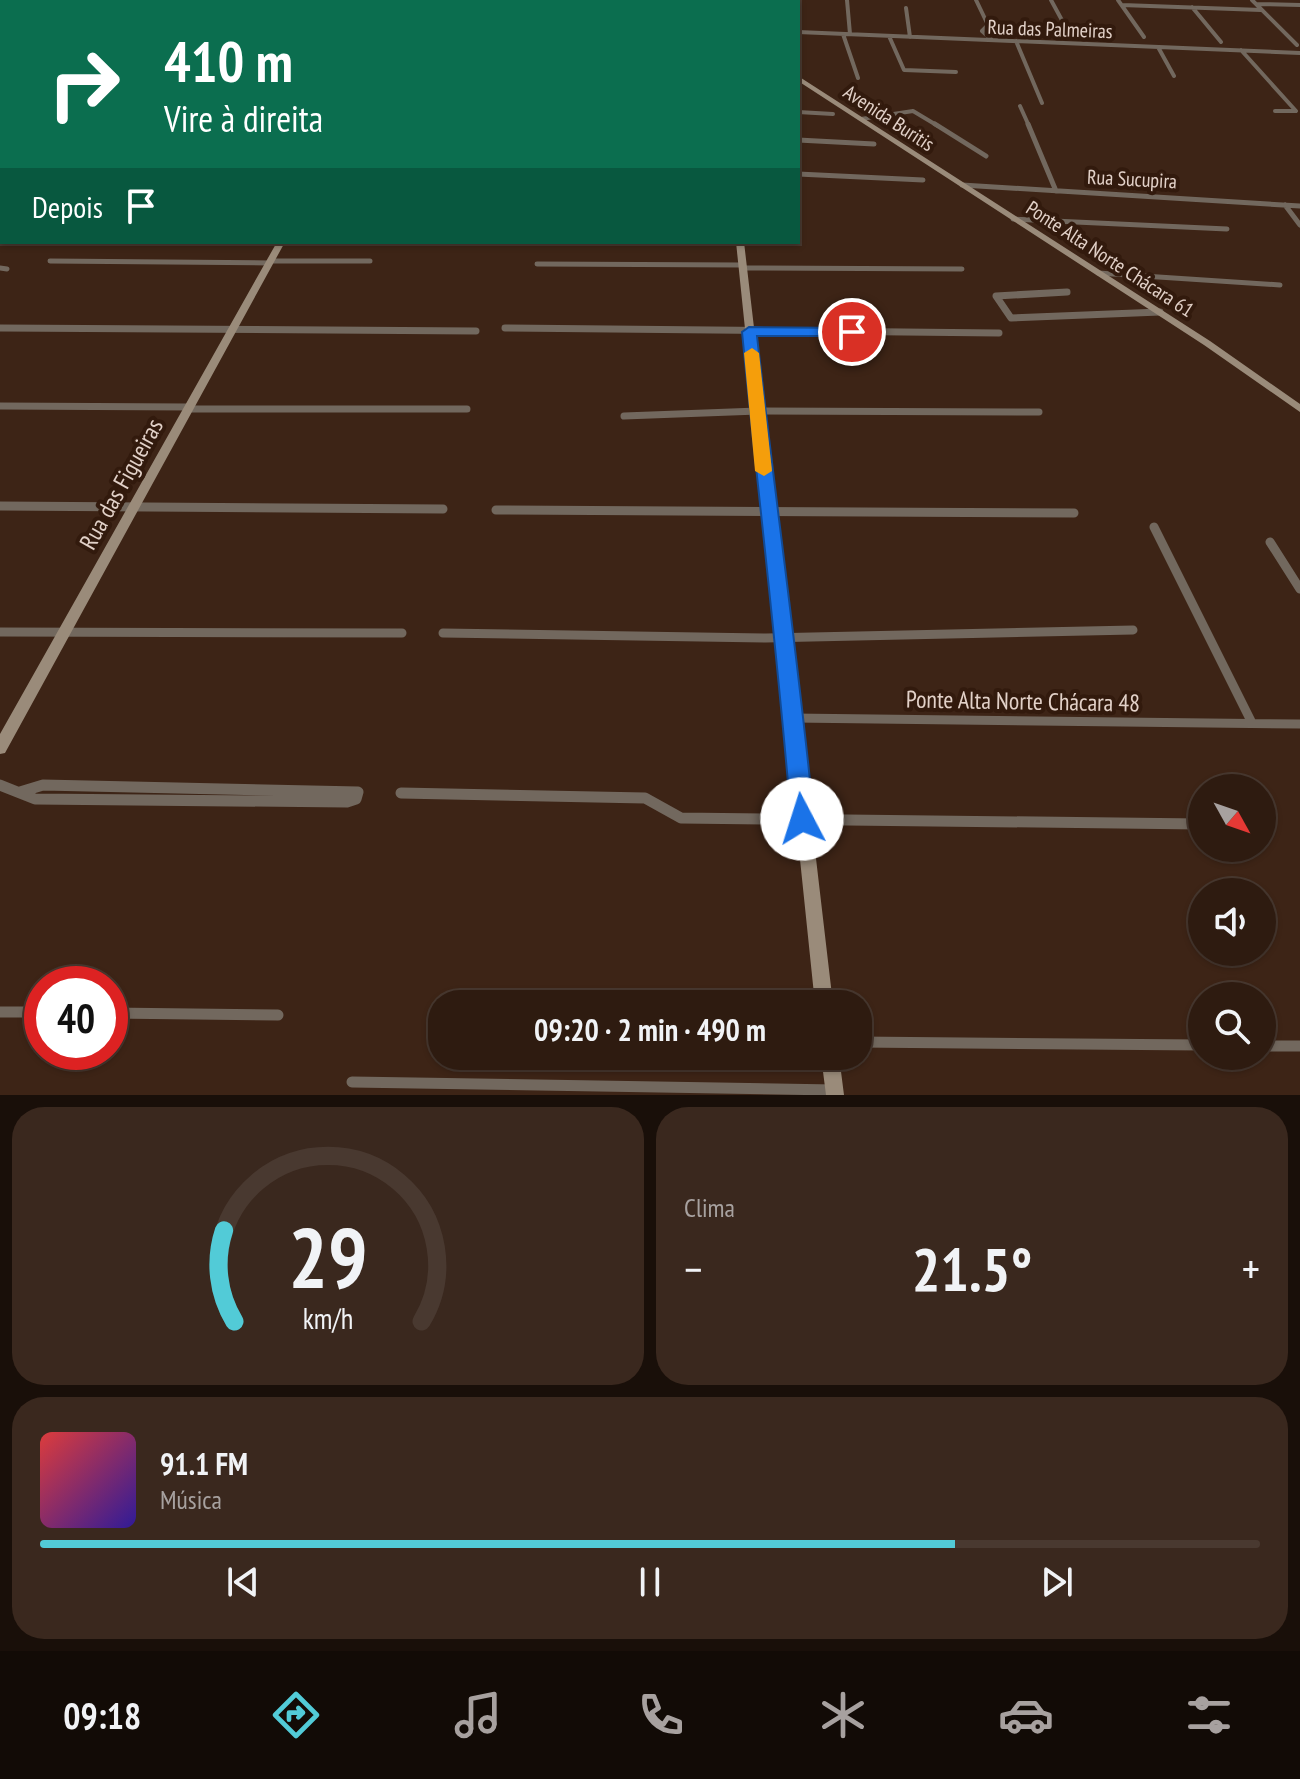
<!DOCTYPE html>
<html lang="pt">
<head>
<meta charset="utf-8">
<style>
	body { margin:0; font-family:"PT Sans Narrow",sans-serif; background:#3a281e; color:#f1f3f6; height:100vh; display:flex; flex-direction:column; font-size:30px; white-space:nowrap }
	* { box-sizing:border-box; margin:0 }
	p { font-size:26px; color:#a7a19f }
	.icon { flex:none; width:44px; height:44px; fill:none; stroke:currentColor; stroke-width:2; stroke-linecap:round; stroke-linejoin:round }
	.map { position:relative; height:1095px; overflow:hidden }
	.panel { display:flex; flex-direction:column; gap:12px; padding:12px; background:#190f09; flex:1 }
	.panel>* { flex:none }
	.hud { position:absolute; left:0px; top:0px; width:800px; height:244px; box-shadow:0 2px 6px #0004,0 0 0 2px #493930; background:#0b6e4f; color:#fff; overflow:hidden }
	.needle { width:52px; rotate:130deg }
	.fabs { position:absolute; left:1188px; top:774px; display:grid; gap:16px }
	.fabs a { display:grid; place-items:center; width:88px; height:88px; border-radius:50%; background:#2e1b10; box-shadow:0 2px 6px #0004,0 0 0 2px #493930; font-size:40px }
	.speed { position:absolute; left:24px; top:966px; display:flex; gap:16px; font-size:40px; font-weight:700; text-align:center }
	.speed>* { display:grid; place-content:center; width:104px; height:104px; border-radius:50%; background:#2e1b10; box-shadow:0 2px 6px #0004,0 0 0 2px #493930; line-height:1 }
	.speed .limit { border:12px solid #d22; background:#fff; color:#111 }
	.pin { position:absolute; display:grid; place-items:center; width:68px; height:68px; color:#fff; margin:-34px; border:4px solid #fff; border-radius:50%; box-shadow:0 2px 8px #0007 }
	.me { position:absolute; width:88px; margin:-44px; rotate:355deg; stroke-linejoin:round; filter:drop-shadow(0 0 6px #0008) }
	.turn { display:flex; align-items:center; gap:28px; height:168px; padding:0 32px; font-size:36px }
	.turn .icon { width:104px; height:104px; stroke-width:2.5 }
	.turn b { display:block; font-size:56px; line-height:68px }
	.then { display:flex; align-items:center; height:76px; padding:0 32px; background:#0003; gap:16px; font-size:30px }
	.big { font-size:60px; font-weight:700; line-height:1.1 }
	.panel .tile { flex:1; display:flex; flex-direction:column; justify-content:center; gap:12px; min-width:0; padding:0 28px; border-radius:32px; background:#3a281e }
	.panel .dial { align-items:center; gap:0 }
	.dial svg { height:208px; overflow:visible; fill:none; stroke:#493930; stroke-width:7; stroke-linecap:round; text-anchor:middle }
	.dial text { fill:#f1f3f6; stroke:none }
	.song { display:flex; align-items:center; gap:24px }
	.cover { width:96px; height:96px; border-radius:12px; background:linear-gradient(135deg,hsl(0 70% 55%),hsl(250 70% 35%)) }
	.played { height:8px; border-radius:4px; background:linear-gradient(90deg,#52cbd7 75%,#493930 75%) }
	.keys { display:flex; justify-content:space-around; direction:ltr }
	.heat { display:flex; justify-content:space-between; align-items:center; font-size:44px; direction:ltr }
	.panel .tiles { flex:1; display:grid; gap:12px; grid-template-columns:1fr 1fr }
	.tile:last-child { grid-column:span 2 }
	.trip { position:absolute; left:428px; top:990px; width:444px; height:80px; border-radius:32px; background:#2e1b10; box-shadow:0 2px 6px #0004,0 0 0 2px #493930; font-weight:700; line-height:80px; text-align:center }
	.dock { display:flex; height:128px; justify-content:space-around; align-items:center; background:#120b06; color:#a7a19f }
	.dock .icon { width:56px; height:56px }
	.dock .on { color:#52cbd7 }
	.dock b { font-size:36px; color:#f1f3f6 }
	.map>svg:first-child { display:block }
</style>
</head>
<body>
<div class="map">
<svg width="1300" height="1095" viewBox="0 0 1300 1095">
	<rect width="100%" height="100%" fill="#3d2416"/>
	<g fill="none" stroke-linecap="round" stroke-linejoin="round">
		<!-- street-far4 -->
		<path stroke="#72685e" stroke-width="4" d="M847 0 850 34
			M976 0 988 25 982 31 992 40
			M1051 0 1070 35
			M1118 0 1144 37
			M1252 0 1297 45
			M146 2 149 0
			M179 2 182 0
			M1256 4 1300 5
			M1122 5 1261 10
			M1192 7 1221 42
			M906 8 910 37
			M798 32 1300 53
			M843 34 858 78
			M889 36 904 70 956 72
			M1016 41 1042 103
			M1158 47 1174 76
			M1241 50 1296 111H1275
			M1020 106 1029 126
			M798 112 833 114
			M861 119 913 111 938 126"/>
		<!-- street-far3 -->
		<path stroke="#72685e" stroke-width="5" d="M935 124 986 156
			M1028 124 1056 191
			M798 140 874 144
			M798 174 923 180
			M962 185 1300 206
			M1285 205 1300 225
			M1013 219 1227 229
			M50 261 270 263
			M271 261H370
			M537 264 742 265
			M0 268 7 269
			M743 268 962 269
			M1098 273 1280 285"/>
		<!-- street-far2 -->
		<path stroke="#72685e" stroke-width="7" d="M1067 292 996 296 1011 318 1160 312
			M0 328 476 331
			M505 328 999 333
			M0 406 189 407
			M187 409H467
			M624 416 758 411 1039 412"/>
		<!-- street-far1 -->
		<path stroke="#72685e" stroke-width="9" d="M0 506 443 509
			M496 510 1074 513
			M1154 527 1252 723
			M1270 542 1300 589
			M0 632 402 633
			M443 633 766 638 1133 630
			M793 718 1300 724"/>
		<!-- street -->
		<path stroke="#72685e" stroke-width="11" d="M0 785 35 799 347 802 356 799 358 792 43 785 20 792
			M401 793 645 798 681 818 1200 824
			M0 1012H42
			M110 1013 278 1015
			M858 1042 1202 1045
			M1262 1046H1300
			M352 1082 835 1090"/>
		<!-- secondary -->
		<path fill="#9a8b7a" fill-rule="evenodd" d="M675 0H682L684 2H677Z
			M798 76 1210 341 1300 404V412L1204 345 798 81Z
			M0 146H2V150H0Z
			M277 242H285L5 753 0 754V734Z
			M736 242H744L833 1004H815Z
			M821 1056H839L844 1095H826Z"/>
	</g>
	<!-- route -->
	<path fill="#1a73e8" stroke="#114b97" stroke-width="2" d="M749 327 852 328 859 332 852 336H757C775 497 798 657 814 819L810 827 802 830 794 827 791 819C778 656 758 494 742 332Z"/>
	<!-- slow -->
	<path fill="#f59e0b" d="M752 348 759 353 772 471 764 476 755 471 744 353Z"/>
	<g text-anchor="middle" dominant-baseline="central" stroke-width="8" stroke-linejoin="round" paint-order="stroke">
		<!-- far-street labels -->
		<g font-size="20" fill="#e2d1c8" stroke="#321a0d">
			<text transform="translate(1050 29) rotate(2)">Rua das Palmeiras</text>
			<text transform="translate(889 118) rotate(33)">Avenida Buritis</text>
			<text transform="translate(1132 179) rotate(3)">Rua Sucupira</text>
			<text transform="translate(1110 259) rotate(33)">Ponte Alta Norte Chácara 61</text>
		</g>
		<!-- street labels -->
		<g font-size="24" fill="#e2d1c8" stroke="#321a0d">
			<text transform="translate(121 484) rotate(-61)">Rua das Figueiras</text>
			<text transform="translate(1023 701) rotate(1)">Ponte Alta Norte Chácara 48</text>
		</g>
	</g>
</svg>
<div class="fabs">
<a><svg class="needle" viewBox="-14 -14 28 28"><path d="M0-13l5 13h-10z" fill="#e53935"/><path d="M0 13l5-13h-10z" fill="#a7a19f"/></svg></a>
<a><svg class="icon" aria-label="sound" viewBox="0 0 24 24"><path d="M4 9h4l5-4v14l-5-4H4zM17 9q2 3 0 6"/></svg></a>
<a><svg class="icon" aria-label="search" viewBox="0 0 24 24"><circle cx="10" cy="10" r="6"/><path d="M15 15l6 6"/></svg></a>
</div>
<div class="speed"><div class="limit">40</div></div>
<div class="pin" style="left:852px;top:332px;background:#d93025"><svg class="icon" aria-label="arrive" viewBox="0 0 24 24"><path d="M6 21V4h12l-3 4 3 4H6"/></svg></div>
<svg class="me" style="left:802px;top:819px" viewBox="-20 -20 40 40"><circle r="19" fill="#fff"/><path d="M0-13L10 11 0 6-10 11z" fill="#1a73e8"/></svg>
<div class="trip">09:20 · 2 min · 490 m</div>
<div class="hud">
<div class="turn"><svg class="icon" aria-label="right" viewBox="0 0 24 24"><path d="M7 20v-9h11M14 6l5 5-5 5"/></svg><div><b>410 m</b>Vire à direita</div></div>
<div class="then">Depois<svg class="icon" aria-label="arrive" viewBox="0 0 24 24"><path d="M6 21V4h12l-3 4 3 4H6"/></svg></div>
</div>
</div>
<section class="panel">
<div class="tiles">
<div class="tile dial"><svg viewBox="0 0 100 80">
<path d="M14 69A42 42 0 1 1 86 69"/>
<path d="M14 69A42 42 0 0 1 10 34" stroke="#52cbd7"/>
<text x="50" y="56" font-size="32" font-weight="700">29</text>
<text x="50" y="72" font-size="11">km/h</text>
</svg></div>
<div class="tile"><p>Clima</p>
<div class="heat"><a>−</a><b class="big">21.5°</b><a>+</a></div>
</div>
<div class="tile">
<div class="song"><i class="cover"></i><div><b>91.1 FM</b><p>Música</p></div></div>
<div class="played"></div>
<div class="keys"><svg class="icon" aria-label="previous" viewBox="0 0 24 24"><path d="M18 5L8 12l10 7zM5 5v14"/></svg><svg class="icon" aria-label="pause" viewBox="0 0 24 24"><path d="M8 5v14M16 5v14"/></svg><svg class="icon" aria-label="next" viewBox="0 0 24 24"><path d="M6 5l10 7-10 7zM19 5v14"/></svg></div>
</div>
</div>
</section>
<nav class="dock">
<b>09:18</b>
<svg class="icon on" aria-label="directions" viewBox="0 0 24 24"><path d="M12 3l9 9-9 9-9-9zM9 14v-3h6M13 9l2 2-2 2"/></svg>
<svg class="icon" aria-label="music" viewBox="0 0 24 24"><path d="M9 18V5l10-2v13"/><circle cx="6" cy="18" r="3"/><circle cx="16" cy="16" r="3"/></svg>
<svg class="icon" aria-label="phone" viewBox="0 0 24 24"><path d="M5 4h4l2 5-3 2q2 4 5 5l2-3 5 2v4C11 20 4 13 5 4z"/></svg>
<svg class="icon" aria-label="climate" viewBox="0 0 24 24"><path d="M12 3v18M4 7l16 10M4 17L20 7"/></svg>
<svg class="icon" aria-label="car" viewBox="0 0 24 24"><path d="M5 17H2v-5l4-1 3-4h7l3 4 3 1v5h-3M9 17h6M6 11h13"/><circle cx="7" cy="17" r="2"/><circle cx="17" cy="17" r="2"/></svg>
<svg class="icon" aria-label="filters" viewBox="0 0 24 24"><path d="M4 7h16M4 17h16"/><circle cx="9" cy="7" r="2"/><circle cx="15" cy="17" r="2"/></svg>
</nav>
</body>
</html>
